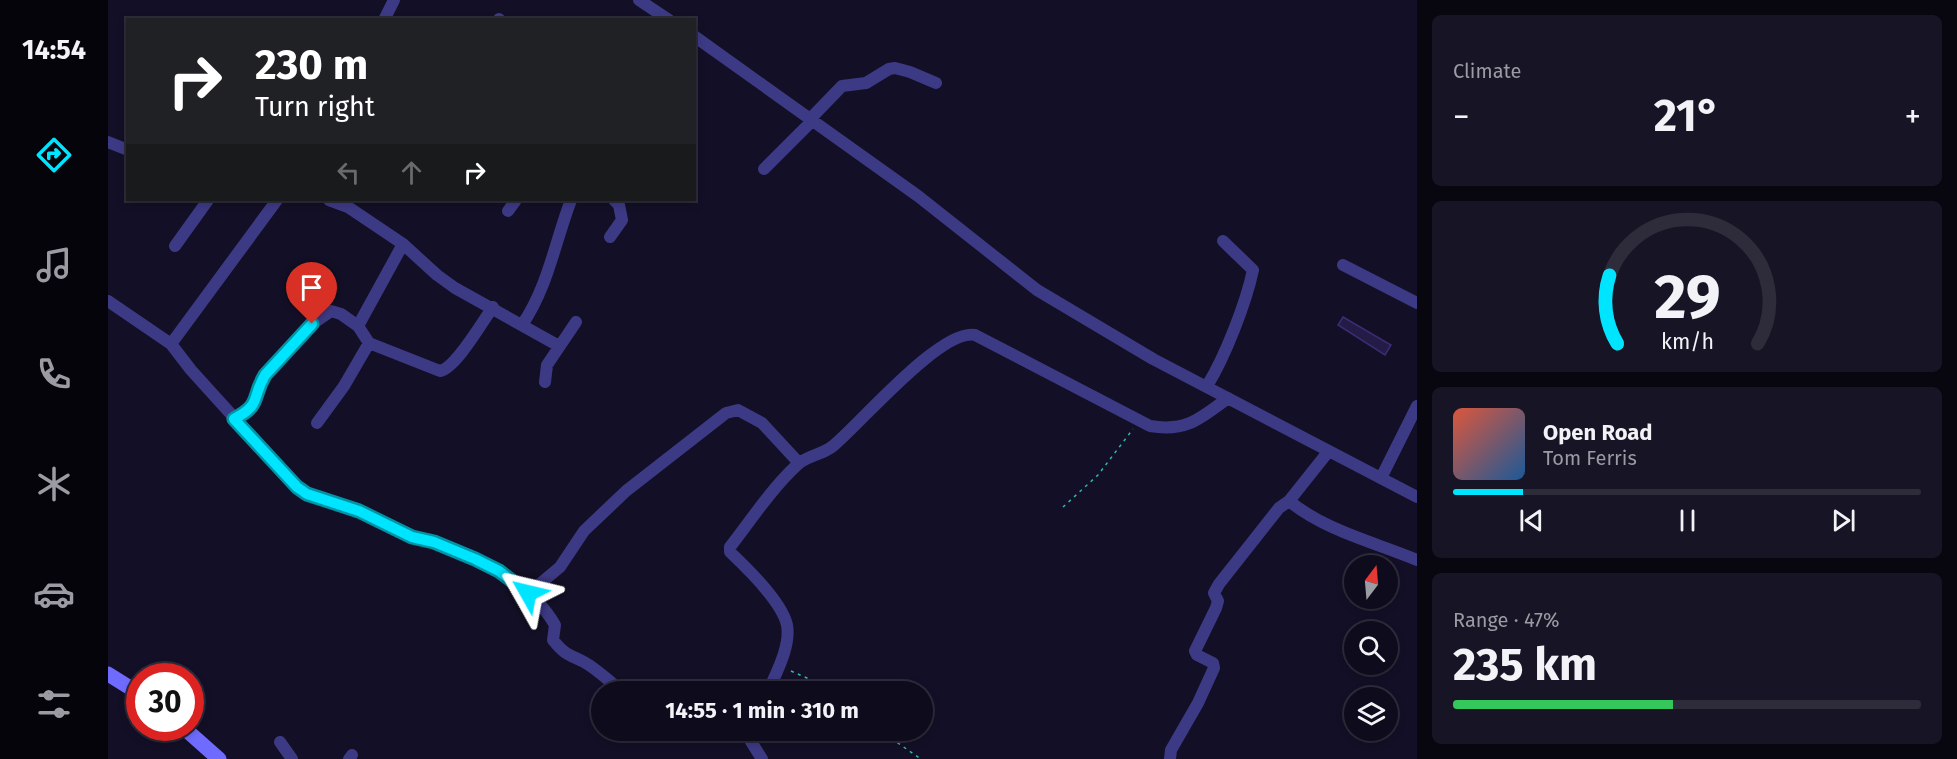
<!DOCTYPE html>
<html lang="en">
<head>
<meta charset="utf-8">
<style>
	body { margin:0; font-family:"Fira Sans",sans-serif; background:#171425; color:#f1f3f6; height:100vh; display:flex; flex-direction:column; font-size:22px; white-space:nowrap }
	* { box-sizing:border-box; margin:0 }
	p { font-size:20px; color:#9b9ba3 }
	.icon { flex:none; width:33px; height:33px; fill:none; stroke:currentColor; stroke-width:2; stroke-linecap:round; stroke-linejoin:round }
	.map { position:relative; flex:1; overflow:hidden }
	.details { display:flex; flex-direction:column; gap:15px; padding:15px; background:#08060f; width:540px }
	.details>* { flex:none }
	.top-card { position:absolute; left:18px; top:18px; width:570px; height:183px; border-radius:0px; box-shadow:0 3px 9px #0003,0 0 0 2px #2e2b3b; background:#202124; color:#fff; overflow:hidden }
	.needle { width:39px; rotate:16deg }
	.buttons { position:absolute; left:1236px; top:555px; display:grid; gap:12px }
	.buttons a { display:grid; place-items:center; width:54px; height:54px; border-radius:50%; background:#0e0b1c; box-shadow:0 3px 9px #0003,0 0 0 2px #2e2b3b; font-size:30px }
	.speed { position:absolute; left:18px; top:663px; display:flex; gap:12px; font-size:30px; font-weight:700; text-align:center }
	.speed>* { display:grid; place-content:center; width:78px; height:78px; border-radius:50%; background:#0e0b1c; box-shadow:0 3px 9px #0003,0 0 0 2px #2e2b3b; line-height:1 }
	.speed .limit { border:9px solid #d22; background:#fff; color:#111 }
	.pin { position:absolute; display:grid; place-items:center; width:51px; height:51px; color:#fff; margin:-62px -26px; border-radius:50% 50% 50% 0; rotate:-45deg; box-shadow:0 0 6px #0007 }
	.pin .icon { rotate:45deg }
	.me { position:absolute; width:66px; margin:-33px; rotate:307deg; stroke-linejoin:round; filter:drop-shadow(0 0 4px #0008) }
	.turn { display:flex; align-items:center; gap:21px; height:126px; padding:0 30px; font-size:27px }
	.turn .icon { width:78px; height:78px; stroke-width:2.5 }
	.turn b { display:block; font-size:42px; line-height:51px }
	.lanes { display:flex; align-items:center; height:57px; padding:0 30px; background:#0003; justify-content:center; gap:30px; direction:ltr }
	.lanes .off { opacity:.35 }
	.big { font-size:45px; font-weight:700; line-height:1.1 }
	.details .card { flex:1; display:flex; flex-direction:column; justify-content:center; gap:9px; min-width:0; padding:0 21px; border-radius:9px; background:#171425 }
	.details .dial { align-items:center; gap:0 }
	.dial svg { height:156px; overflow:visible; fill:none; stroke:#2e2b3b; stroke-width:7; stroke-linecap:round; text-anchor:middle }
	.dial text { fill:#f1f3f6; stroke:none }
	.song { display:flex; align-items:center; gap:18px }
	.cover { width:72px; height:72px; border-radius:9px; background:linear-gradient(135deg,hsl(10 70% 55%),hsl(210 70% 35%)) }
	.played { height:6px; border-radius:3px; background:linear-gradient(90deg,#00e5ff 15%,#2e2b3b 15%) }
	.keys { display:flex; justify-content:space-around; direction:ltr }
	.heat { display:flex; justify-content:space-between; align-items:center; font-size:33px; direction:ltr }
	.charge { height:9px; border-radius:4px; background:linear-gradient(90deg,#34c759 47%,#2e2b3b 0) }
	.trip { position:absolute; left:483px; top:681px; width:342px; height:60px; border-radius:30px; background:#0e0b1c; box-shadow:0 3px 9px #0003,0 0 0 2px #2e2b3b; font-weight:700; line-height:60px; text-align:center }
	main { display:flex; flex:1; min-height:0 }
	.dock { display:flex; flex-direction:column; width:108px; justify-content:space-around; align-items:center; background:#06040b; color:#9b9ba3 }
	.dock .icon { width:42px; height:42px }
	.dock .active { color:#00e5ff }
	.dock b { font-size:27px; color:#f1f3f6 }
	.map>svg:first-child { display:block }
</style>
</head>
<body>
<main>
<nav class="dock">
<b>14:54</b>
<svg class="icon active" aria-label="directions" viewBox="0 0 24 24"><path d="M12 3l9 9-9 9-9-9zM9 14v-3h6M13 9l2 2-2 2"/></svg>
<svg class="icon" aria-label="music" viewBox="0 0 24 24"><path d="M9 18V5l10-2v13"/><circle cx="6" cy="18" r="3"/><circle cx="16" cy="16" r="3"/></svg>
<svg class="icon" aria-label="phone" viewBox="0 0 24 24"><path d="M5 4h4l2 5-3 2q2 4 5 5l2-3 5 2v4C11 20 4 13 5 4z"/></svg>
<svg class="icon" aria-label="climate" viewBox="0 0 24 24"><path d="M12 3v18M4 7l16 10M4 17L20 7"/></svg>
<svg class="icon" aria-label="car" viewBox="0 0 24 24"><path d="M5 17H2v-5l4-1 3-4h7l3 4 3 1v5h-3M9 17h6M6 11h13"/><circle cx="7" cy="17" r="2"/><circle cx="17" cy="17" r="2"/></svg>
<svg class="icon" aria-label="filters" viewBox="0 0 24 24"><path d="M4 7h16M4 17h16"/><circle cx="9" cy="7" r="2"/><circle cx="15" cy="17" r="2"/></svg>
</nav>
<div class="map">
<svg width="1309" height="759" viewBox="0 0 1309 759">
	<rect width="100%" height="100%" fill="#130f26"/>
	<!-- building -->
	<path fill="#241b47" stroke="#3b2d73" stroke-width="1.5" d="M1235 317 1283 345 1277 355 1230 325Z"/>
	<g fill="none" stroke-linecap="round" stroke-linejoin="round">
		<!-- path -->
		<path stroke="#2fb8b0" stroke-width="1.5" stroke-dasharray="3 4.5" stroke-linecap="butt" d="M955 507 990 475 1025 429
			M683 671 708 682 720 692
			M771 730 813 759"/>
		<!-- street -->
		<path stroke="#3d3a85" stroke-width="12" d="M531 0 561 20
			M276 20 286 0
			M391 20V19
			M586 36 810 196 929 290 1045 359 1309 497
			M703 118 734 86 758 83 781 69 787 68 802 72 828 83
			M0 142 20 150
			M656 169 705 120
			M221 200 240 207 295 244 329 275 347 288 451 346
			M400 211 408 200
			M502 237 514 220 511 205 506 200
			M67 246 100 200
			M1235 265 1309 303
			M0 301 63 344 83 370 189 487C207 499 228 503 249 510 267 517 284 529 302 536 311 539 320 540 329 543 373 559 423 583 447 625L445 640C457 655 460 654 476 662 489 669 502 682 515 692
			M414 325C440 287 447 242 463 200
			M250 326 295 244
			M63 344 169 200
			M437 382 439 365 468 322
			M1099 386C1117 357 1138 303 1145 270L1115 241
			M126 419 141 411 146 404 157 375 204 324 223 311 233 314 250 326 261 343 332 371C348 368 374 322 385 307
			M209 423 236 386 261 343
			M1273 478 1309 406
			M1181 501C1218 531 1266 542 1309 560
			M421 593 452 567 476 531 518 491 618 413 630 410 654 423 691 463
			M660 692C668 673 683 646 679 625 674 602 639 568 622 552V547C643 520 664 488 689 465 698 456 714 455 725 446 752 424 833 328 867 335L1042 426C1078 432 1092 419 1120 398
			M632 730 639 735 654 759
			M172 742 184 759
			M241 759 244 755
			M1062 759 1063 750 1090 703 1106 668 1105 663 1089 655 1087 651 1108 608 1110 601 1106 593 1111 584 1171 508 1181 501 1220 452"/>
		<!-- secondary -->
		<path stroke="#6f6bff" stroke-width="15" d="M0 674 32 694
			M76 728 111 759"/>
	</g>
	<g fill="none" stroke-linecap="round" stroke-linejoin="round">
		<!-- route casing -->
		<g stroke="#0095a6" stroke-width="15">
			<path id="route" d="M204 324 157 375C143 399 154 404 126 419L189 487 199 494 251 511 304 537 326 542 367 559 391 571 420 593"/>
		</g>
		<!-- route -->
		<use href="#route" stroke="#00e5ff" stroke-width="10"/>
	</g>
</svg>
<div class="buttons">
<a><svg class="needle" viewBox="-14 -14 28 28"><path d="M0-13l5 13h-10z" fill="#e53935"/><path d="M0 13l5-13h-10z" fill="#9b9ba3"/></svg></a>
<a><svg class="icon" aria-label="search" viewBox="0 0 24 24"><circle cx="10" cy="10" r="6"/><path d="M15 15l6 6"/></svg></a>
<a><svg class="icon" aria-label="layers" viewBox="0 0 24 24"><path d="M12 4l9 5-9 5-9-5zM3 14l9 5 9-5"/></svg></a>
</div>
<div class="speed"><div class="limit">30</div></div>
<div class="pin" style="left:204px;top:324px;background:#d93025"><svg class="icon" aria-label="arrive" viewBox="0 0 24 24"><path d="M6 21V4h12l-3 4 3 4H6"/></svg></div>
<svg class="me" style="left:420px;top:593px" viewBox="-20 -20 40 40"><path d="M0-17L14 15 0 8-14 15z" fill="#00e5ff" stroke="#fff" stroke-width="4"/></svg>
<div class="trip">14:55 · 1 min · 310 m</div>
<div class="top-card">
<div class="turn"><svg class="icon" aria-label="right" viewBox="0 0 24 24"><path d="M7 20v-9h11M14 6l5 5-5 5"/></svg><div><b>230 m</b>Turn right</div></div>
<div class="lanes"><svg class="icon off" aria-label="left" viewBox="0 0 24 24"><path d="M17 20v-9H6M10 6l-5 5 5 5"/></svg><svg class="icon off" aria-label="ahead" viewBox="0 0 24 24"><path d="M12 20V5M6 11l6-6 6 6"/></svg><svg class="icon" aria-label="right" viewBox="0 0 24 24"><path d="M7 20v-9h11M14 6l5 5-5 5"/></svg></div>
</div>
</div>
<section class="details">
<div class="card"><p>Climate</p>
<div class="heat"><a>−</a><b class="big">21°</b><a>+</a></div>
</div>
<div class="card dial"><svg viewBox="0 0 100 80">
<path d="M14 69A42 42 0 1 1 86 69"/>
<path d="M14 69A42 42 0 0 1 10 34" stroke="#00e5ff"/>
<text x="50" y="56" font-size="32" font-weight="700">29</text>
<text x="50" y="72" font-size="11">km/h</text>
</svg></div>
<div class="card">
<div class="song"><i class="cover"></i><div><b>Open Road</b><p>Tom Ferris</p></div></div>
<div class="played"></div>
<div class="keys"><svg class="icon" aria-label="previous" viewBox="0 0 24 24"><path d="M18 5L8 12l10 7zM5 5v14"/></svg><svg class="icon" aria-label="pause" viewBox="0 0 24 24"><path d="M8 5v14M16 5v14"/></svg><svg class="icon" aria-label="next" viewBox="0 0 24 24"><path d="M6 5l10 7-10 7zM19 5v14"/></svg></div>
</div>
<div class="card"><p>Range · 47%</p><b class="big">235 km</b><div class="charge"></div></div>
</section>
</main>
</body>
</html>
